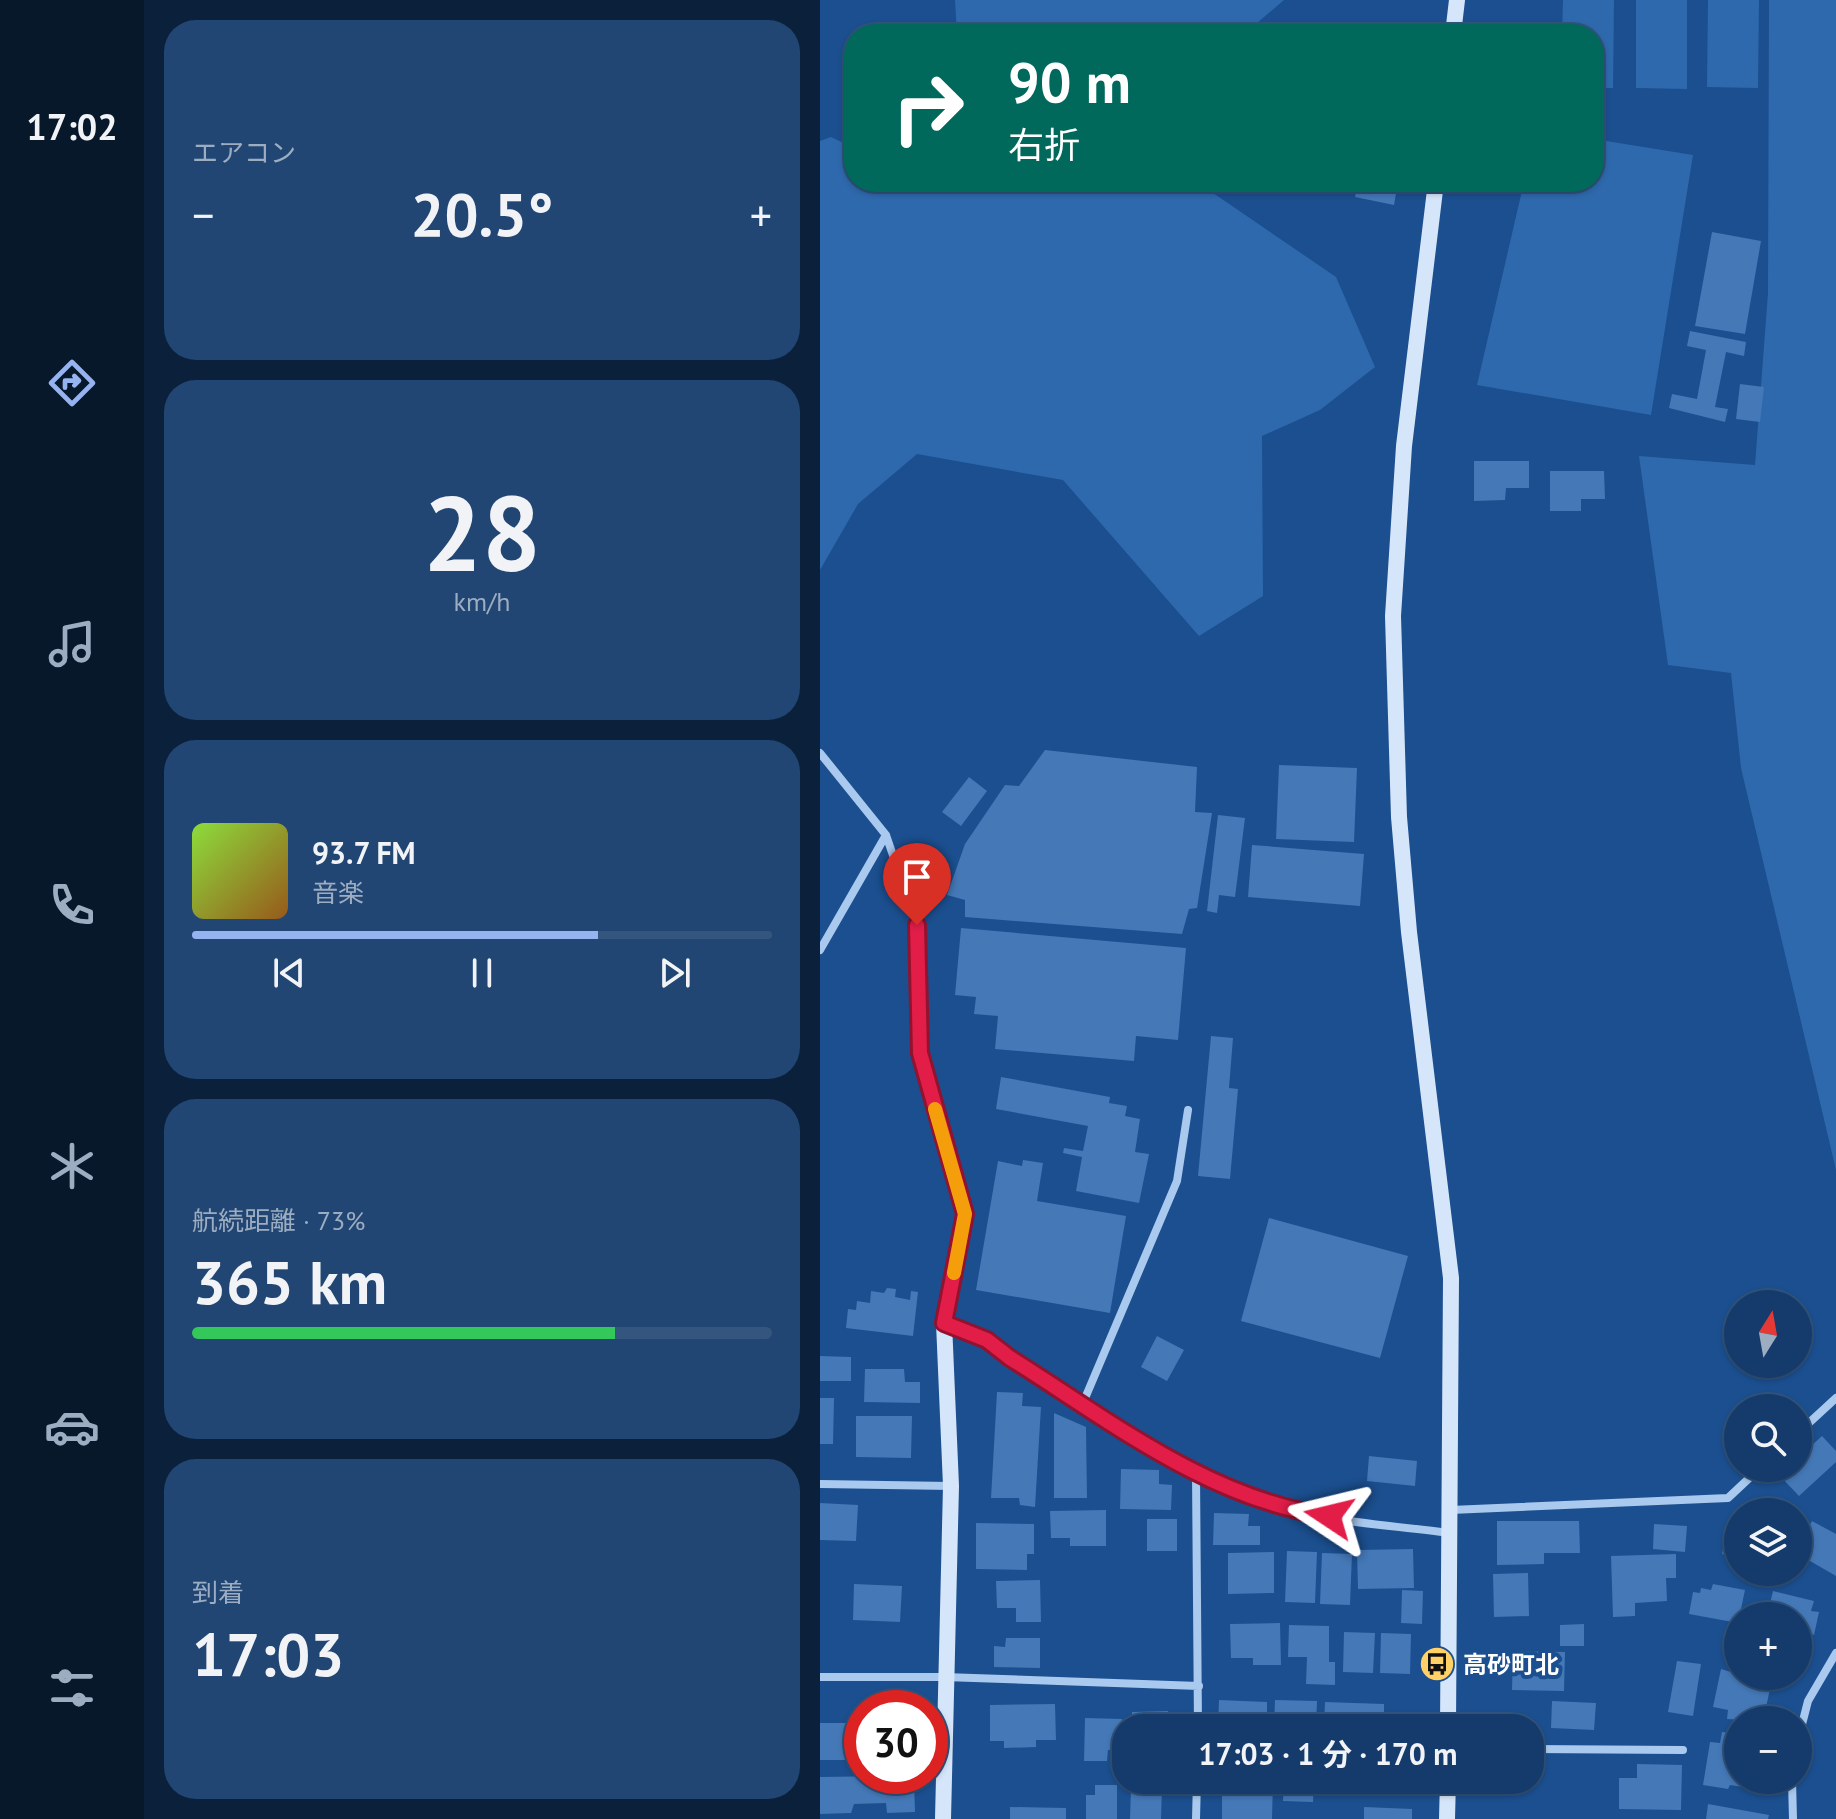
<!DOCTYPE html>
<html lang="ja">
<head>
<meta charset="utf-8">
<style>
	body { margin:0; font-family:"PT Sans","Noto Sans JP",sans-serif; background:#214673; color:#f1f3f6; height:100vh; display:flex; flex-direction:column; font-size:30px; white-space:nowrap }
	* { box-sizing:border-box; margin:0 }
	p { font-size:26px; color:#9dadc1 }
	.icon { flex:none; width:44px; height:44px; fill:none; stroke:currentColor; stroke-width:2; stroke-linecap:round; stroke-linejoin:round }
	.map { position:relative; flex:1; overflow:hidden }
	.details { display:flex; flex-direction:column; gap:20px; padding:20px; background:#0b203b; width:676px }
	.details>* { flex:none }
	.hud { position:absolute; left:24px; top:24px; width:760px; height:168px; border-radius:32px; box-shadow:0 2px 6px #0004,0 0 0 2px #33557e; background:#00695c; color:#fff; overflow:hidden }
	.needle { width:52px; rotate:11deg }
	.controls { position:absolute; left:904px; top:1290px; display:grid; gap:16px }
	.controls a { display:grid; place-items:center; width:88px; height:88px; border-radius:50%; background:#143b6b; box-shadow:0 2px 6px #0004,0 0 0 2px #33557e; font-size:40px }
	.speed { position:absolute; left:24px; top:1690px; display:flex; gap:16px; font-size:40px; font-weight:700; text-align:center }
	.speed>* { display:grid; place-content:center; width:104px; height:104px; border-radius:50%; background:#143b6b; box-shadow:0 2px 6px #0004,0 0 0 2px #33557e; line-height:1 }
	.speed .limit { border:12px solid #d22; background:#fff; color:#111 }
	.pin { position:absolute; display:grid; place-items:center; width:68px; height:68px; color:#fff; margin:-82px -34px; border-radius:50% 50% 50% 0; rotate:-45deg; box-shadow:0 0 8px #0007 }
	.pin .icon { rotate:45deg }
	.me { position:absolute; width:88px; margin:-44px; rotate:280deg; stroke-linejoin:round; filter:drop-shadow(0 0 6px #0008) }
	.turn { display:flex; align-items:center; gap:28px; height:168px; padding:0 32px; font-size:36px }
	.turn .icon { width:104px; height:104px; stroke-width:2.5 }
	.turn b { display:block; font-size:56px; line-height:68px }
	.big { font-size:60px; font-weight:700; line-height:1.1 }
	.details .tile { flex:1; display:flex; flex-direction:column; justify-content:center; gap:12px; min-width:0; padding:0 28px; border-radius:32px; background:#214673 }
	.details .dial { align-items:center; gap:0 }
	.dial b { font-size:104px; line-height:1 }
	.song { display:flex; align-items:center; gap:24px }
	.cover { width:96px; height:96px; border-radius:12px; background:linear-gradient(135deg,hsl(90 70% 55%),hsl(30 70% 35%)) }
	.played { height:8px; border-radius:4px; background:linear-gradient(90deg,#95b2f1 70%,#33557e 70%) }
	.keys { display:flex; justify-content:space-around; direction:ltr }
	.heat { display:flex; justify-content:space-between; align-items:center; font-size:44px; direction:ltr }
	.charge { height:12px; border-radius:6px; background:linear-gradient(90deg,#34c759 73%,#33557e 0) }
	.trip { position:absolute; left:292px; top:1714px; width:432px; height:80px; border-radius:32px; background:#143b6b; box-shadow:0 2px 6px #0004,0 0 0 2px #33557e; font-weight:700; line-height:80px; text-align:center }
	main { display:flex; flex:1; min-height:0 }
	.menu { display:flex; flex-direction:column; width:144px; justify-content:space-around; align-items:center; background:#08182b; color:#9dadc1 }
	.menu .icon { width:56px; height:56px }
	.menu .current { color:#95b2f1 }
	.menu b { font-size:36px; color:#f1f3f6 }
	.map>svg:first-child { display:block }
</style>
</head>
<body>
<main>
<nav class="menu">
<b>17:02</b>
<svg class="icon current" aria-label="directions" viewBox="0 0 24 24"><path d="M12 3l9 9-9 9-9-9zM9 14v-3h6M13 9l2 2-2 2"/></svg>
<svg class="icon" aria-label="music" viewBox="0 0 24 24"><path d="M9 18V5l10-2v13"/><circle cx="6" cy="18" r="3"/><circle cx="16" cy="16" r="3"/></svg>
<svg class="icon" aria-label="phone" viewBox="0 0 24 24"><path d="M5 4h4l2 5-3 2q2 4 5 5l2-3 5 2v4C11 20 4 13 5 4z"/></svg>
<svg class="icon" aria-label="climate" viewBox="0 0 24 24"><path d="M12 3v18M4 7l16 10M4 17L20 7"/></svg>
<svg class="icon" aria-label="car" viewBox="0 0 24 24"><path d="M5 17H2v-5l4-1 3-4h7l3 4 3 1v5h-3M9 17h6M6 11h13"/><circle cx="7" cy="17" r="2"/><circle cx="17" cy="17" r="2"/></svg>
<svg class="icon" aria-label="filters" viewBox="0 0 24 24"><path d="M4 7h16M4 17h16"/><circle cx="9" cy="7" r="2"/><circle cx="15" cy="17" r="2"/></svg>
</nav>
<section class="details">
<div class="tile"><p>エアコン</p>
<div class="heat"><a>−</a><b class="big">20.5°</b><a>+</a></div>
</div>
<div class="tile dial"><b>28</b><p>km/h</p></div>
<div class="tile">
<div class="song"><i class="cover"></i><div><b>93.7 FM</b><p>音楽</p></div></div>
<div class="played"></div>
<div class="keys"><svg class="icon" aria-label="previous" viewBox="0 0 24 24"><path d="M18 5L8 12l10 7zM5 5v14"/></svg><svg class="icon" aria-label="pause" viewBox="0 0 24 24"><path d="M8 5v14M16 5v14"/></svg><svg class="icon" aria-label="next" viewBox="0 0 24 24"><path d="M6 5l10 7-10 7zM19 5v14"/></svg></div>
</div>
<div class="tile"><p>航続距離 · 73%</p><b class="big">365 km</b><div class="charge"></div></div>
<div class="tile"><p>到着</p><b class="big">17:03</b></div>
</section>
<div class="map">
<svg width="1016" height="1819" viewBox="0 0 1016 1819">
	<rect width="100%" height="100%" fill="#1b4f8f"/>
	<!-- green -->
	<path fill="#2e69ad" d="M135 0H464L424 34H137Z
		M743 0H794L793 88H774V34H742Z
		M816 0H867V89L816 88Z
		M888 0H939L938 88 887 87Z
		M949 0H1016V1170L921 768 911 673 848 665 819 456 935 465 948 293Z
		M11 137 34 148V182H377L516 277 555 367 500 410 442 436 443 596 379 636 243 480 97 454 38 504 0 570V141Z
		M774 139 873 155 831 415 657 385 704 182H774Z"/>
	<!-- building -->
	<path fill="#4478b7" d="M538 182H578L574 205 535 197Z
		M892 232 941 241 925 334 875 326Z
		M870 331 926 342 924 356 906 352 895 407 908 409 905 422 849 408 852 394 877 399 886 350 867 346Z
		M920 384 944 387 940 422 916 419Z
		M654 461H709V488H686L685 500 654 501Z
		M730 471H784L785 499H761V511H730Z
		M225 750 377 767 375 812 392 813 377 908 369 909 362 934 145 917V900L127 895 145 844 185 785 199 786Z
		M459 765 537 768 534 842 456 839Z
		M149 777 167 791 141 826 122 812Z
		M398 815 425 818 415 897 399 895 397 913 387 911Z
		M432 845 544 854 540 906 428 897Z
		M141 928 366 948 358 1040 316 1036 314 1061 175 1049 178 1016 154 1014 156 997 135 995Z
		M391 1036 413 1038 409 1088 418 1089 410 1179 378 1176Z
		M181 1077 290 1097 289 1103 307 1106 305 1116 320 1119 315 1152 329 1154 319 1203 256 1191 262 1157 243 1153 244 1148 263 1151 268 1126 176 1109Z
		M203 1160 223 1163 217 1201 306 1216 290 1313 156 1290 178 1161 202 1166Z
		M449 1218 588 1256 560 1358 421 1321Z
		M67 1288 76 1289 75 1297 90 1300 91 1291 98 1292 93 1336 26 1328 28 1309 36 1310 37 1301 50 1303 51 1291 64 1293Z
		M337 1336 364 1350 347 1381 321 1367Z
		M0 1356 31 1357V1381H0Z
		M45 1369H84L85 1382H100V1403L44 1402Z
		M177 1392 203 1393 202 1406 221 1407 215 1507 200 1505 199 1498H171Z
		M0 1398H14L13 1444H0Z
		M234 1413 266 1427 267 1498H234Z
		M36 1416H92L91 1458 36 1457Z
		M1002 1436 1016 1451V1462L979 1496 959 1475 966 1468H978V1458Z
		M549 1456 597 1461 595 1486 547 1481Z
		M301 1469 339 1470V1484L352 1485 351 1510 300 1509Z
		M0 1503 38 1505 36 1541 0 1540Z
		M286 1510V1546H250V1538H231L230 1511Z
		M394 1513 429 1514 428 1526H440V1545H393Z
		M327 1519H357V1551H327Z
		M909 1520 918 1523V1557L902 1554Z
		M677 1521H759L760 1553H724V1564L677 1565Z
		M992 1521 1016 1534V1576L978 1554V1546Z
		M156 1523 214 1524V1554H207V1570L156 1569Z
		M834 1524 867 1526 865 1552 833 1549Z
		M593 1549 594 1588 538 1589 537 1550Z
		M467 1551 497 1552 495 1603 465 1602Z
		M454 1552V1593L408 1594V1553Z
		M502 1553 532 1554 530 1605 500 1604Z
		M856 1554V1578H846L847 1601 815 1603V1616L793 1617 791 1556Z
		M708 1573 709 1616 674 1617 673 1574Z
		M220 1580 221 1622H196V1608H177L176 1581Z
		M34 1584 82 1586 80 1622 33 1620Z
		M893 1584 925 1590 918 1623 869 1614 873 1592 880 1593 881 1588 891 1590Z
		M582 1590 603 1591 602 1624 581 1623Z
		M953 1591 994 1601 991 1611 999 1612 994 1635 986 1632 984 1638 978 1636V1616H947Z
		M460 1623 461 1665H433V1658H411L410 1624Z
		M764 1624V1646H740V1625Z
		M469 1625 509 1626V1662H515V1685L486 1684 487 1657H468Z
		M524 1632 555 1633 553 1673 523 1672Z
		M561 1633 591 1634 590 1674 560 1673Z
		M186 1638H220V1668L174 1667V1646L185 1647Z
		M693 1651 745 1652 744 1691 692 1690Z
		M857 1661 881 1664 873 1716 848 1712Z
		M901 1669 951 1684 944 1717 926 1714 925 1720 907 1719 908 1710 893 1707Z
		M399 1700 447 1702V1728H398Z
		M455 1700 497 1701 496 1728H454Z
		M732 1701 776 1703 774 1730 731 1728Z
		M505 1702 564 1704V1728L504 1726Z
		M235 1704 236 1740H216V1747L184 1748V1741H170V1705Z
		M348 1711V1728H312V1712Z
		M265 1718 302 1719 301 1750H288L287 1761H264Z
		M0 1723H29L28 1760H0Z
		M902 1732 918 1734V1780H942L941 1784 930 1782 929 1788 910 1785 908 1789 883 1785 890 1742 900 1743Z
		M817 1764 862 1765 861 1810 799 1809V1778H817Z
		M69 1776V1782H94L95 1812 67 1813 66 1803 34 1804 31 1813 0 1814V1777Z
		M402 1780H453L452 1819H402Z
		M464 1780H494L493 1802 463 1801Z
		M275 1785H297V1819H266V1795H275Z
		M311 1787 342 1788 341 1819H310Z
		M888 1804 949 1815 948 1819H886Z
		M190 1807 246 1808V1819H190Z
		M544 1807 592 1809V1819H544Z"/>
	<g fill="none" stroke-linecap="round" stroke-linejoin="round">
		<!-- street -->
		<path stroke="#a9c9ee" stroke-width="8" d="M0 753 66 835 99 931 100 1053 145 1214 124 1323 167 1340 190 1358C265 1404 350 1467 431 1498 493 1522 564 1524 629 1533
			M0 950 66 835
			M263 1403 357 1181 368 1110
			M978 1433 1016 1398
			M376 1473 378 1728
			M0 1484 131 1486
			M631 1510 908 1498 940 1468
			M0 1677H124L379 1686
			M978 1740 988 1701 1016 1653
			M710 1749 863 1750
			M972 1780 973 1819
			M546 1788 628 1786
			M376 1819 377 1780"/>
		<!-- secondary -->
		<path stroke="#d6e6fa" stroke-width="16" d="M633 34 637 0
			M616 182 584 446 573 616 579 817 589 932 631 1278 628 1728
			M123 1819 131 1486 124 1323
			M627 1819 628 1780"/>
	</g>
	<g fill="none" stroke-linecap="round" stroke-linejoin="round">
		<!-- route casing -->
		<g stroke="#92132f" stroke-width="20">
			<path id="route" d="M97 925 100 1053 145 1214 124 1323 167 1340 190 1358C289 1420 390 1500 509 1516"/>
		</g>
		<!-- route -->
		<use href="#route" stroke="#e11d48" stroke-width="14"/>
		<!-- slow -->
		<path stroke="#f59e0b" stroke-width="14" d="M115 1109 145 1214 134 1273"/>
	</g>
	<!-- icons -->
	<defs>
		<g id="bus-disc" transform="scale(1.8)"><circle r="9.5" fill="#ffd166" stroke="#1b4f8f"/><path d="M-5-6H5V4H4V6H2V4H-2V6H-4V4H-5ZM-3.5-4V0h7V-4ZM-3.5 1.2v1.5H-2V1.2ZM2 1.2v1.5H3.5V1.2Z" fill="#111"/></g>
	</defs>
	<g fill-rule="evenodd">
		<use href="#bus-disc" x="617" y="1664"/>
	</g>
	<g text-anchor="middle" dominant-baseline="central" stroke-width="8" stroke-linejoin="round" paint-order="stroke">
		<!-- poi labels -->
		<g font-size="24" font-weight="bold" fill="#fff" stroke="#1b4f8f" text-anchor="start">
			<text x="643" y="1664">高砂町北</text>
		</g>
	</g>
</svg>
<div class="controls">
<a><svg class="needle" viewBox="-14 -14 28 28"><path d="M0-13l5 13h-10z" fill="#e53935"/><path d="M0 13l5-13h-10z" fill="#9dadc1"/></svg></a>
<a><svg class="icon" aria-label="search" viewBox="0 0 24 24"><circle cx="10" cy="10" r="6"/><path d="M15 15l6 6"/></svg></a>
<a><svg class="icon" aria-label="layers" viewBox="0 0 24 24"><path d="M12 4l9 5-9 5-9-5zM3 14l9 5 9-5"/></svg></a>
<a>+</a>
<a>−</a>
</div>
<div class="speed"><div class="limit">30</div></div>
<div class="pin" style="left:97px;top:925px;background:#d93025"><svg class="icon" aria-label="arrive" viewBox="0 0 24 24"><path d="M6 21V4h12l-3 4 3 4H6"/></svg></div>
<svg class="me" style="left:509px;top:1516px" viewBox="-20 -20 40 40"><path d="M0-17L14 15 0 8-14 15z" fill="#e11d48" stroke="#fff" stroke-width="4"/></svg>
<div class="trip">17:03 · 1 分 · 170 m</div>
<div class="hud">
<div class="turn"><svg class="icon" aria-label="right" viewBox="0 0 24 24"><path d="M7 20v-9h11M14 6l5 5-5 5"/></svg><div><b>90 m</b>右折</div></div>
</div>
</div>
</main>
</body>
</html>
